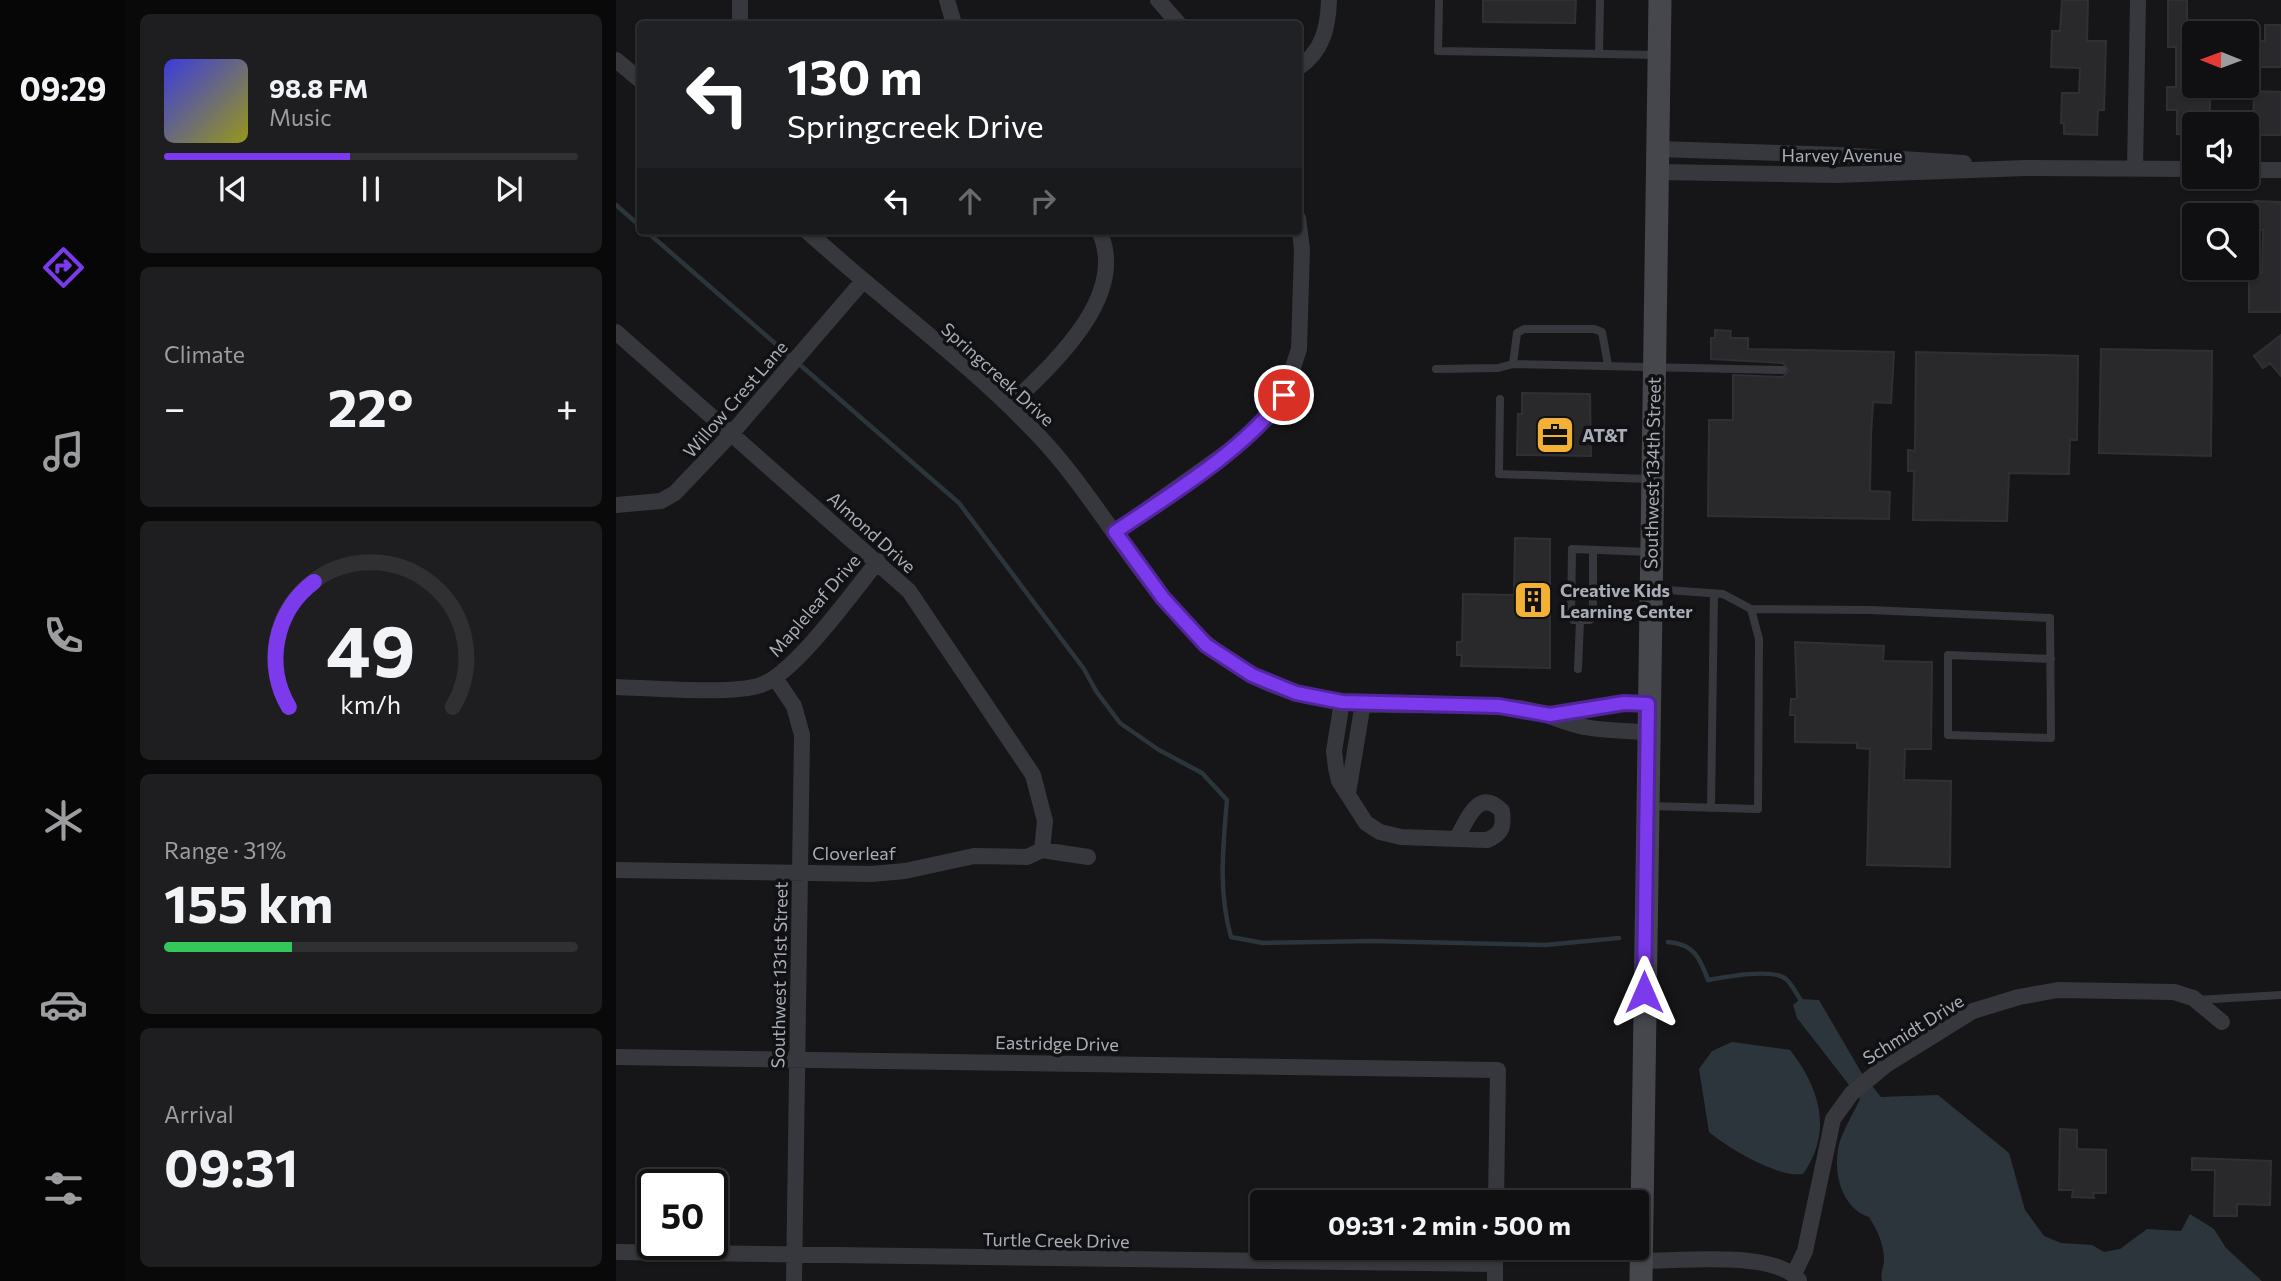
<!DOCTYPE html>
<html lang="en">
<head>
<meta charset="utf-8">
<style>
	body { margin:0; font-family:Commissioner,sans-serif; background:#1e1e20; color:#f1f3f6; height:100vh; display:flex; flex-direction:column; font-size:26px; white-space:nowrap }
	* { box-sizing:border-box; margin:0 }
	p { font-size:23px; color:#9c9d9f }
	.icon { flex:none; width:38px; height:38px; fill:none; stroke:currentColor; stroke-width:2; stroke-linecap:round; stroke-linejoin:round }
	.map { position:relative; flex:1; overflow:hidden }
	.panel { display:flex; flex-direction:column; gap:14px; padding:14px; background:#09090a; width:490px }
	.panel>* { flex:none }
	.banner { position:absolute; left:21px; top:21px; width:665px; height:214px; border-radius:7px; box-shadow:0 2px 5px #0004,0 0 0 2px #303032; background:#202124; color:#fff; overflow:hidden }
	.needle { width:46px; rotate:271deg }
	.fabs { position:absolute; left:1566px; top:21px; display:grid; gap:14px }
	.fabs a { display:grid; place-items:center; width:77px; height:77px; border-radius:7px; background:#101012; box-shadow:0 2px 5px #0004,0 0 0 2px #303032; font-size:35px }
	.speed { position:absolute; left:21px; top:1169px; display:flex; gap:14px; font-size:35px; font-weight:700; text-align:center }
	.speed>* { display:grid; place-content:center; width:91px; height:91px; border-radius:50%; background:#101012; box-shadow:0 2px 5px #0004,0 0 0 2px #303032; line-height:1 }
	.speed .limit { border:4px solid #111; border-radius:10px; background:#fff; color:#111 }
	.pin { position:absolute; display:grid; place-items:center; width:60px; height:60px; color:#fff; margin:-30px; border:4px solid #fff; border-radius:50%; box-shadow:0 2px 7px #0007 }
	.me { position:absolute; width:77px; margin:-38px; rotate:0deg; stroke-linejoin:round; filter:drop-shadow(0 0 5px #0008) }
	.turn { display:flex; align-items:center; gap:24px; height:147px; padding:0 35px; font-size:32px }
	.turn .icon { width:91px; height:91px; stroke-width:2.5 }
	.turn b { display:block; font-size:49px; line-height:60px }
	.lanes { display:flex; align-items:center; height:66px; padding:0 35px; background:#0003; justify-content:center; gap:35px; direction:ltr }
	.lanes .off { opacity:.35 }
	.big { font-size:52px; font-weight:700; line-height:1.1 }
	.panel .widget { flex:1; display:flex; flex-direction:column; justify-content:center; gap:10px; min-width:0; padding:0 24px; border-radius:10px; background:#1e1e20 }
	.panel .dial { align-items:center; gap:0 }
	.dial svg { height:182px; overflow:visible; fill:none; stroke:#303032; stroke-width:7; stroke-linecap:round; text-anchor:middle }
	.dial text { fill:#f1f3f6; stroke:none }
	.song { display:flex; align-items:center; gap:21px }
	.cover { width:84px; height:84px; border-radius:10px; background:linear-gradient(135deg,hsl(240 70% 55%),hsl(60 70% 35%)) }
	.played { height:7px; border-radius:4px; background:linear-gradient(90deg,#7c3aed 45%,#303032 45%) }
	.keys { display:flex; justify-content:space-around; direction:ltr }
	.heat { display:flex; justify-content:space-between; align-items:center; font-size:38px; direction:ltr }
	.charge { height:10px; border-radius:5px; background:linear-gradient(90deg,#34c759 31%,#303032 0) }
	.trip { position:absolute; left:634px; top:1190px; width:399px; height:70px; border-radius:7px; background:#101012; box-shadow:0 2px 5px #0004,0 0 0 2px #303032; font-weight:700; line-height:70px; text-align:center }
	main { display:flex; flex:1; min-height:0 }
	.tab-bar { display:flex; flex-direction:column; width:126px; justify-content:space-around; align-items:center; background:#060607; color:#9c9d9f }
	.tab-bar .icon { width:49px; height:49px }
	.tab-bar .active { color:#7c3aed }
	.tab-bar b { font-size:32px; color:#f1f3f6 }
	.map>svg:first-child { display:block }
</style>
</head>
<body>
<main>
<nav class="tab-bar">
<b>09:29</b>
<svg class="icon active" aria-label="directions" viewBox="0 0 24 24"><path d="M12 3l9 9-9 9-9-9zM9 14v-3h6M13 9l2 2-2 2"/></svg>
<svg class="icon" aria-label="music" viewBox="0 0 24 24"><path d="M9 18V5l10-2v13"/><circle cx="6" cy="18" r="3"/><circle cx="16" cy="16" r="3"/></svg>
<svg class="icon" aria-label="phone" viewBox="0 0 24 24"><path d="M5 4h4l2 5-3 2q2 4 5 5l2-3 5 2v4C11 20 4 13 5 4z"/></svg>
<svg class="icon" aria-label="climate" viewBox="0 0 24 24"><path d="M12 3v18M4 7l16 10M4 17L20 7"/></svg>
<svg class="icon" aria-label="car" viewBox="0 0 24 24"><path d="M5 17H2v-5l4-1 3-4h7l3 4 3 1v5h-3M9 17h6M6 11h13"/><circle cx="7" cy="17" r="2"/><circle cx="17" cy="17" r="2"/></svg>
<svg class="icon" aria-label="filters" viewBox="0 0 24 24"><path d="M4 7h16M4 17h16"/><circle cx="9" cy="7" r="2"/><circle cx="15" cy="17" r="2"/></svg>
</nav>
<section class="panel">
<div class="widget">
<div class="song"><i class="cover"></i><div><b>98.8 FM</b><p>Music</p></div></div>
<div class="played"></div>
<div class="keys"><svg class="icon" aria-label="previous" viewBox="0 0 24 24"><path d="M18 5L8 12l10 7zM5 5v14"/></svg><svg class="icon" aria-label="pause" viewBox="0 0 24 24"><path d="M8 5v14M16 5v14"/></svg><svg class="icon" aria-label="next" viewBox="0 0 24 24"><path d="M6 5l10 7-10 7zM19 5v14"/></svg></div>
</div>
<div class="widget"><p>Climate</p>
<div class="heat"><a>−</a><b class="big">22°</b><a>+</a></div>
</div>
<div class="widget dial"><svg viewBox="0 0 100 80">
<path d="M14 69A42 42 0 1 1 86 69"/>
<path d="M14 69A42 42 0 0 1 25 14" stroke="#7c3aed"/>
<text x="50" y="56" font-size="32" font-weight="700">49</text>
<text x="50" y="72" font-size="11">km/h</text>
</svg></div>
<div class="widget"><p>Range · 31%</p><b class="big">155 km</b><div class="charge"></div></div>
<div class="widget"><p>Arrival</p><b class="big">09:31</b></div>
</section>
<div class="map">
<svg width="1665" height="1281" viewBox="0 0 1665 1281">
	<rect width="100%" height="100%" fill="#161618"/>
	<!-- water -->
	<path fill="#2c353c" d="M1184 999 1203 1000 1245 1072 1265 1097 1322 1095 1393 1153 1409 1210 1428 1236 1445 1243 1476 1245 1488 1252 1504 1249 1531 1229 1565 1231 1574 1214 1598 1229 1610 1248 1646 1281H1266C1264 1272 1268 1268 1268 1259 1268 1244 1261 1230 1253 1217 1223 1207 1215 1166 1225 1138 1230 1125 1238 1112 1244 1099L1181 1018 1177 1005Z
		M1116 1042 1174 1050C1204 1088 1217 1132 1187 1174 1162 1178 1112 1148 1093 1132L1083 1069 1096 1051Z"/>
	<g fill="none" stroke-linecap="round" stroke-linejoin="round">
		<!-- stream -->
		<path stroke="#2c353c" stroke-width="4.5" d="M0 205 24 226
			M30 231 176 358
			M182 363 343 503 468 669 480 691 504 723 543 750 586 773 611 800C607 847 602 891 615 937L647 943 757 941 929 945 1003 938
			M1052 942C1078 944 1084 958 1092 980 1108 977 1159 967 1171 980 1176 985 1180 993 1184 999"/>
	</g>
	<!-- building -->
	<path fill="#29292c" stroke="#303034" stroke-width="2" d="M867 0H960L959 23 867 22Z
		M1446 0H1472L1471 41H1490L1488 110H1482L1481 135 1448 134V123H1445L1446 93H1463L1464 68 1435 67 1436 31H1444Z
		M1552 0H1571V23H1578V87H1582V94H1594V124H1578V134H1561V110H1551V87H1560V47H1552Z
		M1649 25H1665V67H1643V41H1649Z
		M1638 91 1665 92V135H1637Z
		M1638 201 1665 202V312H1633V273H1646L1647 230 1638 229Z
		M1099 330 1115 331 1114 338H1132V349L1278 352 1275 403 1257 402 1255 436 1254 491 1274 492 1273 519 1092 516 1093 420H1117V375L1167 377 1173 371 1167 363 1095 359V338H1099Z
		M1665 335V376L1654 363 1647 368 1638 356Z
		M1485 349 1596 351 1595 456 1483 453Z
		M1300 352 1462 356 1461 440H1454L1453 474 1393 473 1391 521 1297 520 1298 471H1292V450L1299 451Z
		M906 393 974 394 975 456 901 455 902 414H906Z
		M899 538 934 539V668L845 666 846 655H841V642H846L847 594 898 595Z
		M1179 642 1268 646 1267 661 1316 662 1315 749H1289L1288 780 1335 781 1334 867 1251 865 1254 749 1241 748V743L1179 742V715H1174L1175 699H1181Z
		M1444 1129 1461 1130V1149L1490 1150V1193H1477L1478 1198 1456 1197 1457 1190H1443Z
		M1576 1158 1655 1161 1654 1205 1621 1204V1216H1598L1599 1170H1576Z"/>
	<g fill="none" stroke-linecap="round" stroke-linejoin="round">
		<!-- lane -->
		<path stroke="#37383d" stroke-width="8" d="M823 0 822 51 1042 55
			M983 53 984 0
			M897 364 901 333 908 329H978L986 332 992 365
			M820 369 882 368 897 364 1167 370
			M884 399 883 474 1033 479
			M977 550V616L974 620H957L955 616 956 549 1034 552
			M1037 589 1107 594 1135 609 1254 610 1434 618 1435 738 1332 735V655L1435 659
			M962 669 964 620
			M1035 806 1142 809 1143 639 1135 609
			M1095 808 1098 594
			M1581 1000 1665 995"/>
		<!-- street -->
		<path stroke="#37383d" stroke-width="16" d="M331 0 338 24
			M542 0 563 24
			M124 24V0
			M0 60 24 80
			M682 68C707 51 712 28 713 0
			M1042 149 1223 155 1348 163
			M1519 169 1522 0
			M1631 170H1665
			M1042 172 1220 175 1410 168 1578 169
			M191 231C266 300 351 360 421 434 498 514 543 631 647 681 727 718 819 699 903 708 927 711 946 723 969 727 989 731 1011 731 1032 732
			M0 332 293 591 417 775 429 821 426 850
			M393 406C436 365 514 296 483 231
			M0 505 45 501 59 493 116 433 247 281
			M499 532 628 440 652 417 668 395 683 349 686 249 682 218
			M159 678 178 706 186 735 178 1281
			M0 687C33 688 117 695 145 685 180 672 236 593 262 561
			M726 702 718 751 720 768 723 781 750 823 764 832 785 837 871 840C886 834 888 827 886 811 862 787 851 820 841 838
			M937 714 1008 703 1032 704
			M732 793 747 703
			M0 870 256 874 289 871 358 856 411 857 426 850 472 857
			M0 1057 882 1070 880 1202
			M0 1252 879 1264
			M1026 1261C1064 1261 1157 1250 1183 1280
			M1178 1274 1189 1251 1217 1119 1236 1093 1270 1065 1357 1011 1403 997 1442 990 1558 992 1577 998 1606 1022
			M879 1281V1248"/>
		<!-- secondary -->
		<path stroke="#45474d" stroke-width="23" d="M1025 1281 1044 0"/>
	</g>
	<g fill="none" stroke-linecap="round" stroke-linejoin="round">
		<!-- route casing -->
		<g stroke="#51269a" stroke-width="18">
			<path id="route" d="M668 395C633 447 552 496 499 532L547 598 590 645 636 675 680 693 726 702 883 706 934 715 1008 703 1032 704 1028 992"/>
		</g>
		<!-- route -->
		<use href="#route" stroke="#7c3aed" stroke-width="12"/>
	</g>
	<!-- icons -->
	<defs>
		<g id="office-square" transform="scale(2.0125)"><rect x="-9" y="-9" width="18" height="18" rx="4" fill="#f2b134" stroke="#111113"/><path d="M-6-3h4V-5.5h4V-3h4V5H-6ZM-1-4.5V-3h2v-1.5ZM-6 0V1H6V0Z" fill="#111"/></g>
		<g id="building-square" transform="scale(2.0125)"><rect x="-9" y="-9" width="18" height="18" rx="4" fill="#f2b134" stroke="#111113"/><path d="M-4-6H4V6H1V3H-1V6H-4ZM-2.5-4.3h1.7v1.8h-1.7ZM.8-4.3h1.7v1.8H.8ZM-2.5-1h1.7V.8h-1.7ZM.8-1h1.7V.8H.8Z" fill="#111"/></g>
	</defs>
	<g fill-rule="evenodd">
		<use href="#office-square" x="939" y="435"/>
		<use href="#building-square" x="917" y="600"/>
	</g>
	<g text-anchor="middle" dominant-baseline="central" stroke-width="7" stroke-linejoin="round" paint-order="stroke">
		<!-- street labels -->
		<g font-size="18" fill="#a8adb8" stroke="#111113">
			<text x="1226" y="155">Harvey Avenue</text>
			<text transform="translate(382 374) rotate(42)">Springcreek Drive</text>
			<text transform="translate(119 399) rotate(-49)">Willow Crest Lane</text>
			<text transform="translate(1036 473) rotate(-89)">Southwest 134th Street</text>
			<text transform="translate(256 532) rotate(42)">Almond Drive</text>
			<text transform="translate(198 605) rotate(-49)">Mapleleaf Drive</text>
			<text x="238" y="853">Cloverleaf</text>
			<text transform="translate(163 975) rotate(-89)">Southwest 131st Street</text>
			<text transform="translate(1297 1029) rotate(-32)">Schmidt Drive</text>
			<text transform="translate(441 1043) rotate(1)">Eastridge Drive</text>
			<text transform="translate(440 1240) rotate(1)">Turtle Creek Drive</text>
		</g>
		<!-- poi labels -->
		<g font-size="18" font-weight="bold" fill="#a8adb8" stroke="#111113" text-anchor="start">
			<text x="966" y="435">AT&amp;T</text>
			<text x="944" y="590">Creative Kids<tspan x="944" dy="21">Learning Center</tspan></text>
		</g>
	</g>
</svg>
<div class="fabs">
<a><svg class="needle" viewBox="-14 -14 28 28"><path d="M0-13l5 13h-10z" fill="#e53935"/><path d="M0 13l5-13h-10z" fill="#9c9d9f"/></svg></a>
<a><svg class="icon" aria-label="sound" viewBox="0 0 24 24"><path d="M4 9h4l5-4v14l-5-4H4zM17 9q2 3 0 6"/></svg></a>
<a><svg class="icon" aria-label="search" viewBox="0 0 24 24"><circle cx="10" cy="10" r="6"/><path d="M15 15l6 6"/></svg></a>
</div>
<div class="speed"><div class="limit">50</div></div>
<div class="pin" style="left:668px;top:395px;background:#d93025"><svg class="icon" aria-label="arrive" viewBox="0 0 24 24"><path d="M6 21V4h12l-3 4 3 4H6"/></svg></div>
<svg class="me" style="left:1028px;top:992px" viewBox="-20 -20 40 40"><path d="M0-17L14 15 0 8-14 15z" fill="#7c3aed" stroke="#fff" stroke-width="4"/></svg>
<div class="trip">09:31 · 2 min · 500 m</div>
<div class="banner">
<div class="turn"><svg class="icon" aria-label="left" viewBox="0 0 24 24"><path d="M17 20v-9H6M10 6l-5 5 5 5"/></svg><div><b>130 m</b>Springcreek Drive</div></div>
<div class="lanes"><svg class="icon" aria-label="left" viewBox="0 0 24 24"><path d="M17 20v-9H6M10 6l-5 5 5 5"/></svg><svg class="icon off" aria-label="ahead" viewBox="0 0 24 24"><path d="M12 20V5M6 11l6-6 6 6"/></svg><svg class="icon off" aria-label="right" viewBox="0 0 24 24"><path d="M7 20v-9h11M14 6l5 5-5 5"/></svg></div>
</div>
</div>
</main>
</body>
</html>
